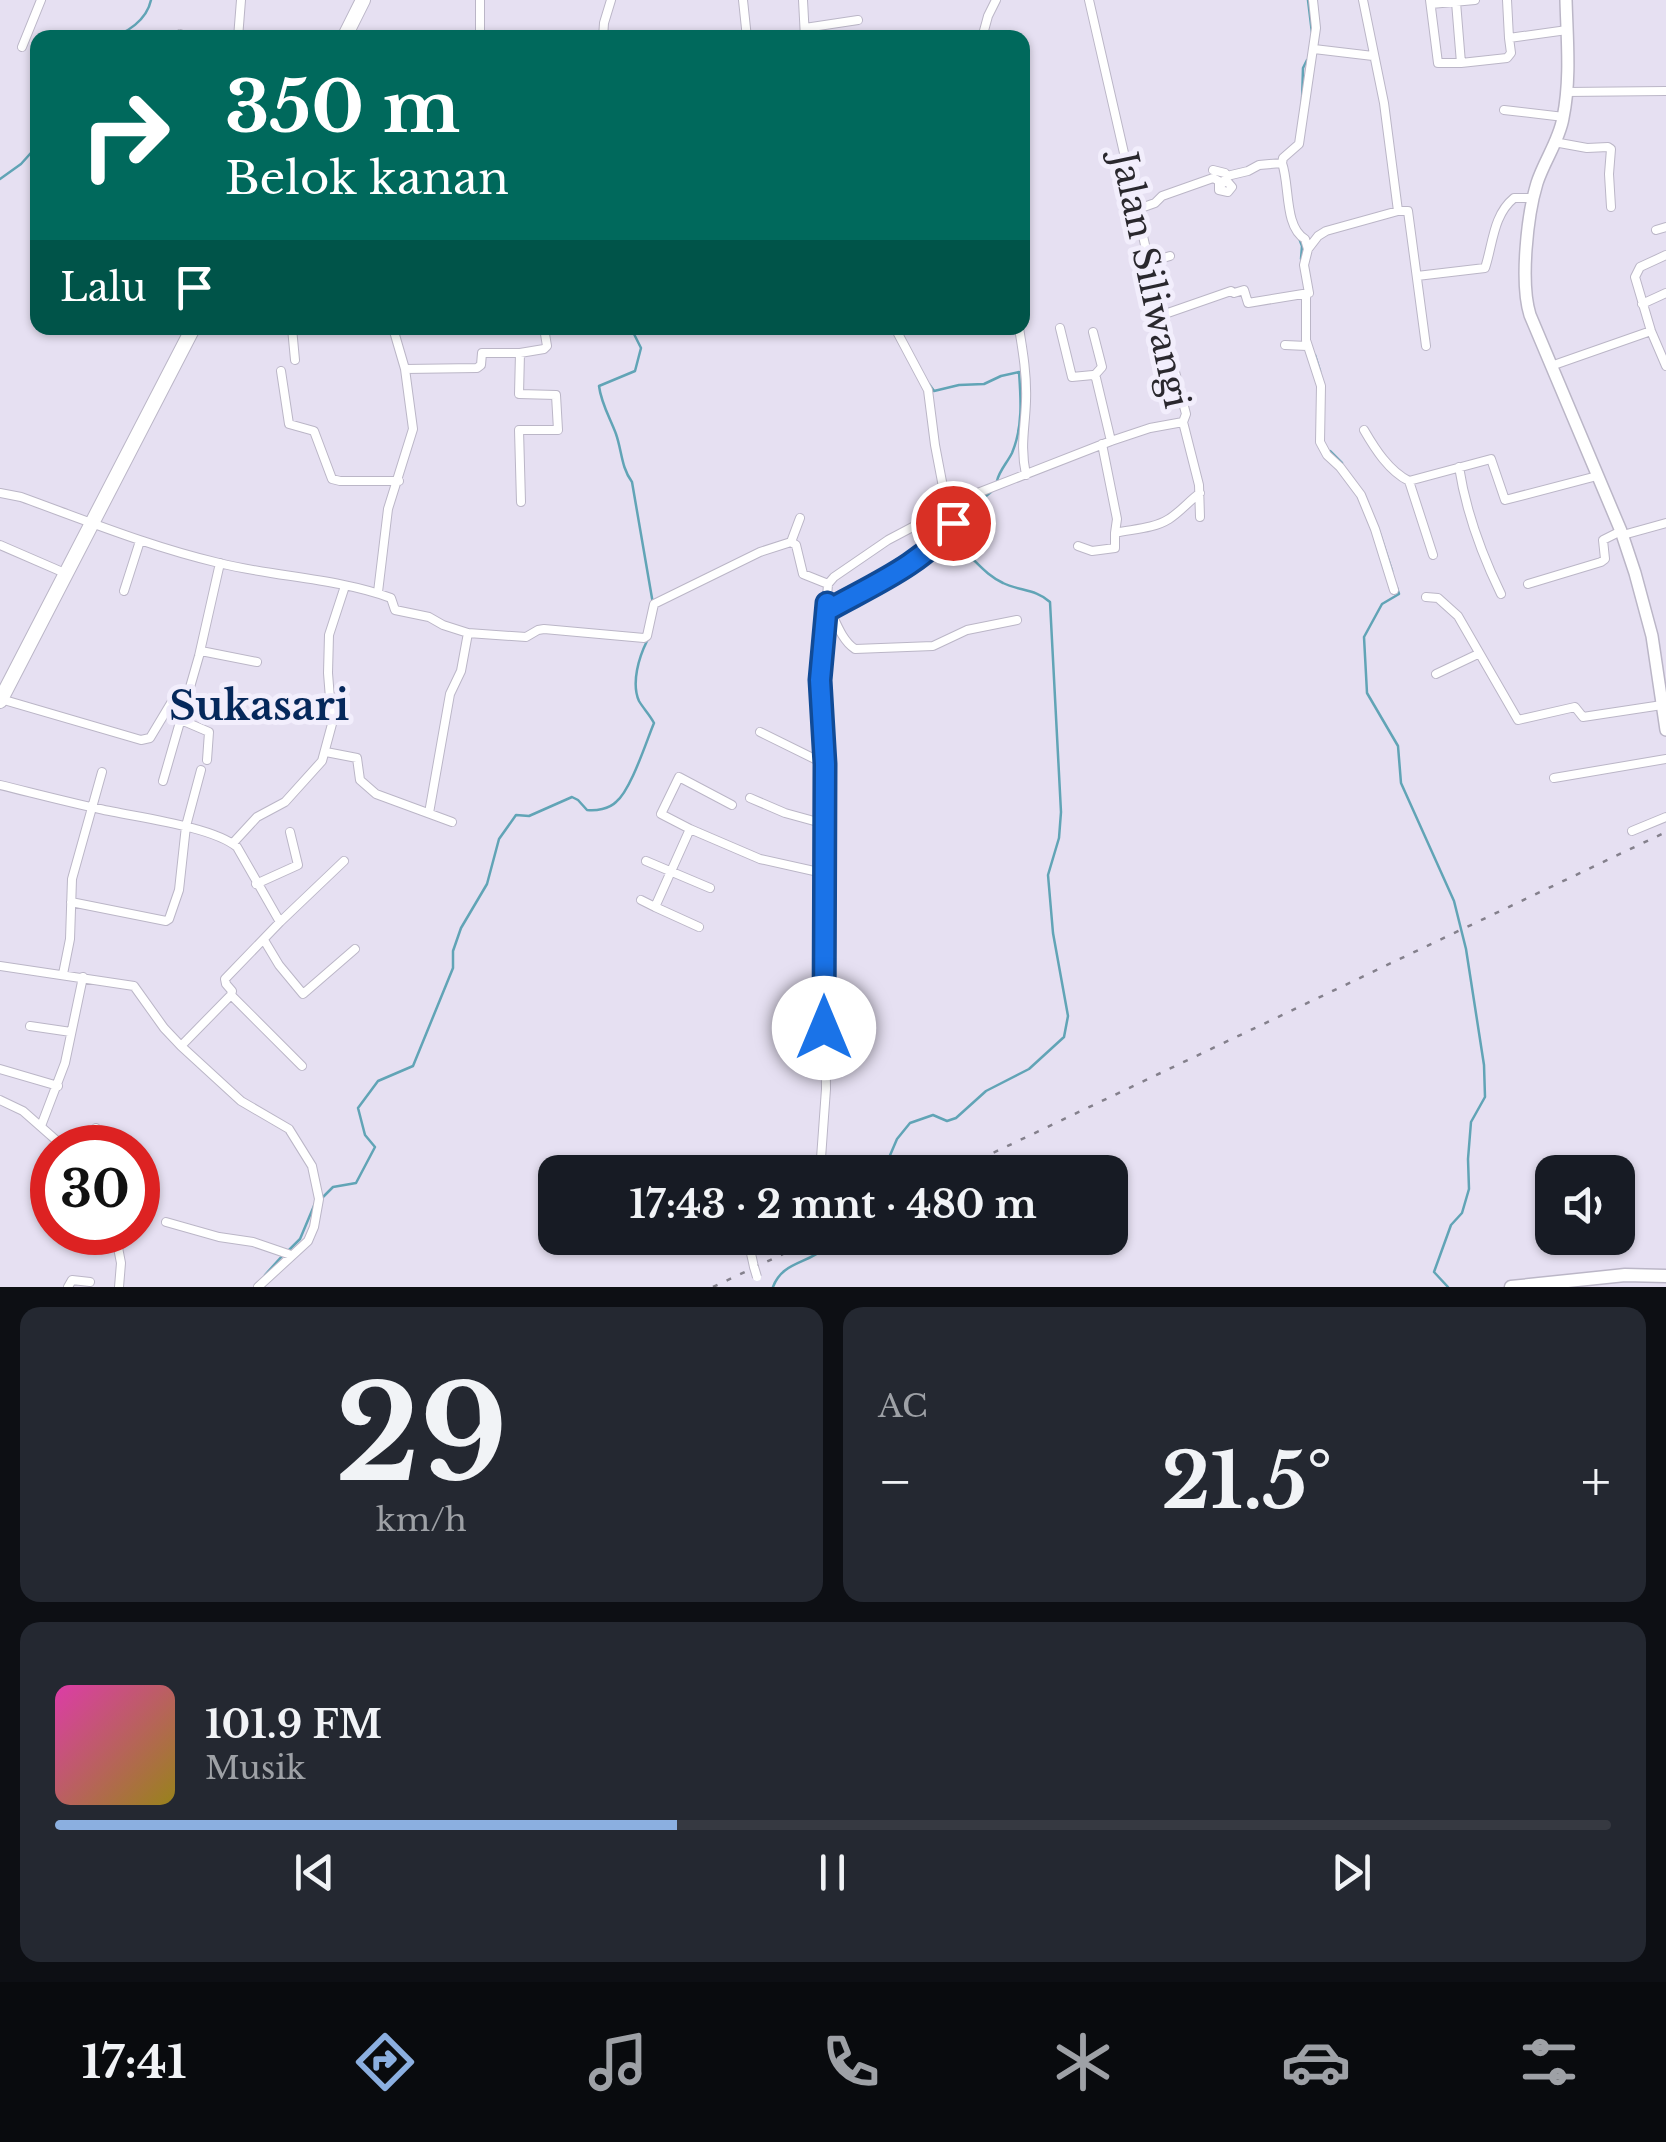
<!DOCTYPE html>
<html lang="id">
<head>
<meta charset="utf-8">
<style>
	body { margin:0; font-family:"Libre Baskerville",serif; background:#242831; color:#f1f3f6; height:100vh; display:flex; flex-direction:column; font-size:38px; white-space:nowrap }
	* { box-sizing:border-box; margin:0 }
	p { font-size:32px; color:#9ea1a6 }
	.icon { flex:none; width:55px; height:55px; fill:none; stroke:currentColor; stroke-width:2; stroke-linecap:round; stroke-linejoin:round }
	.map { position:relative; height:1287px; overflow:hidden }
	.side { display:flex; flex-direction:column; gap:20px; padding:20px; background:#0d0f14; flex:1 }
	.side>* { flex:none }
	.banner { position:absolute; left:30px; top:30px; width:1000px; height:305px; border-radius:20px; box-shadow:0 2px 8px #0004; background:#00695c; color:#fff; overflow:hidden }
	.tools { position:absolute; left:1535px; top:1155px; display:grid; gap:20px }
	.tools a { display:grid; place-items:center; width:100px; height:100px; border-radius:20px; background:#171b24; box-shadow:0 2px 8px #0004; font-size:50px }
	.speed { position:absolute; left:30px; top:1125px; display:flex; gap:20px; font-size:50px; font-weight:700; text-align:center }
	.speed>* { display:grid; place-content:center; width:130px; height:130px; border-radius:50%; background:#171b24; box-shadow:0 2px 8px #0004; line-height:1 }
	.speed .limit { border:15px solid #d22; background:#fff; color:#111 }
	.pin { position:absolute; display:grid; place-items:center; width:85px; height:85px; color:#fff; margin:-42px; border:5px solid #fff; border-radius:50%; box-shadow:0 2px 10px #0007 }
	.me { position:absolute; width:110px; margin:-55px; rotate:0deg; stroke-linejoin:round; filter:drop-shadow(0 0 8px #0008) }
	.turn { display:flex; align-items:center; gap:35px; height:210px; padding:0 30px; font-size:45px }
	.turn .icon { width:130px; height:130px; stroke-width:2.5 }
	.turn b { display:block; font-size:70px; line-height:85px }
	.then { display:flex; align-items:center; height:95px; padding:0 30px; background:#0003; gap:20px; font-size:38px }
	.big { font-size:75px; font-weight:700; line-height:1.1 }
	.side .tile { flex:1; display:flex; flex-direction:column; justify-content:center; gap:15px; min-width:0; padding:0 35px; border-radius:20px; background:#242831 }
	.side .dial { align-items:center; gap:0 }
	.dial b { font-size:130px; line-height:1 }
	.song { display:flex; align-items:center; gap:30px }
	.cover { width:120px; height:120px; border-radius:15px; background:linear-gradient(135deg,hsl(320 70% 55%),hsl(50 70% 35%)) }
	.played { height:10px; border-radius:5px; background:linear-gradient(90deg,#8bafe0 40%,#363941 40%) }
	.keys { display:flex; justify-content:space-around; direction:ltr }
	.heat { display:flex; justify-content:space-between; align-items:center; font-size:55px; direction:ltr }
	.side .tiles { flex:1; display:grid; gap:20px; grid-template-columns:1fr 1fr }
	.tile:last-child { grid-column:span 2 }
	.trip { position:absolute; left:538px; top:1155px; width:590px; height:100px; border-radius:20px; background:#171b24; box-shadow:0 2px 8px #0004; font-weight:700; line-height:100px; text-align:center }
	.dock { display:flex; height:160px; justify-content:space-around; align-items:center; background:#090b0e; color:#9ea1a6 }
	.dock .icon { width:70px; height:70px }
	.dock .selected { color:#8bafe0 }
	.dock b { font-size:45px; color:#f1f3f6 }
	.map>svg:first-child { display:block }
</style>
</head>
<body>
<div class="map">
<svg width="1666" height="1287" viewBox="0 0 1666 1287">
	<rect width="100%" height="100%" fill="#e6e0f2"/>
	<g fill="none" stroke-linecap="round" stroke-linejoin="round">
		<!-- stream -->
		<path stroke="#61a4b6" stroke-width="2.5" d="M1308 0 1312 33
			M81 38C90 36 98 38 107 37 127 35 147 19 151 0
			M1302 101 1303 68 1307 60
			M0 179 21 164 38 145
			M1299 238 1302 246 1301 259
			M631 328 641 348 635 371 599 386C601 403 610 418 616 434 622 451 621 467 632 482L653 604
			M1315 355 1320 371
			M929 384 934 391 959 385 984 384 1001 376 1019 372C1021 399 1023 427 1012 453 1007 463 999 471 997 481
			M1330 451 1342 463
			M1379 531 1392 571
			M1397 588 1399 594 1382 604 1364 637 1367 693 1398 746 1401 783 1454 901 1466 949 1484 1065 1485 1097 1471 1122 1468 1159 1469 1189 1462 1213 1451 1225 1434 1272 1448 1287
			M873 1172 888 1160 897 1139 910 1123 933 1115 947 1121 956 1118 986 1091 1029 1069 1064 1037 1068 1016 1053 933 1048 875 1059 838 1061 812 1050 602C1036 589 1019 591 1003 583 986 575 978 563 964 551 962 523 969 509 991 492
			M323 1197 333 1187 356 1183 375 1147 365 1135 358 1108 378 1081 413 1066 453 968V951L461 928 487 884 499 839 516 815 529 816 572 797 578 800 587 810C596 811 609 809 616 802 631 790 646 742 654 723 650 715 643 708 639 701 631 683 639 657 647 641
			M289 1250 300 1239 316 1201
			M265 1275 283 1255
			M773 1287C782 1262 807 1264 825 1248L822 1239"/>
		<!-- street casing -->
		<g stroke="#bbb6c7" stroke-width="10">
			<path id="street" d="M743 0 747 38
				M803 0 805 38
				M1363 0 1384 103 1398 211
				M1430 0 1438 63H1461
				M1507 0 1509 38
				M1456 2 1461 63 1507 58 1511 53 1509 38 1567 30
				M1431 4 1475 0
				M805 28 858 20
				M178 38 180 34 181 38
				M238 38 241 0
				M480 38V0
				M603 38 604 23 611 0
				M982 38 988 16 996 0
				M22 47 41 0
				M1314 49 1373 56
				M1566 92 1666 91
				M1504 110 1564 117
				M1554 142 1587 148 1608 147 1611 149 1609 174 1611 207
				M1282 163C1290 185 1284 227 1305 239L1308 249 1318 236 1326 231 1398 211H1408L1426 346
				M1213 170 1225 173 1227 176
				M1219 183V190L1228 192 1232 187 1226 180
				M1138 209 1155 203 1162 196 1213 178 1223 183 1227 176 1248 171 1259 165 1282 163 1283 158 1299 144 1316 28 1313 0
				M1656 230 1666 227
				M1666 255 1640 267 1635 277 1651 331 1666 366
				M1150 262 1170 256
				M1417 276 1485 268C1493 244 1493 215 1514 198H1533
				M1306 294V340L1321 386 1320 442 1327 455 1340 467 1361 495 1375 529 1394 590
				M1642 304 1666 293
				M1162 315 1231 291 1234 293 1244 290 1248 303 1309 293 1304 265 1308 249
				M292 328 295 360
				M895 328 928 390 935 445 947 508
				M1019 328C1023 352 1027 376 1026 401 1025 430 1020 445 1026 475
				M1060 328 1072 377 1093 375 1096 378 1111 441
				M1093 332 1102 367 1094 376
				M1285 345 1307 346
				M520 353 519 394 556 395 558 430H519L521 502
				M1551 366 1651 331
				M405 369 477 368 481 365 482 353H520L544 349 547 346 544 328
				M281 371 289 424 314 431 332 479 340 481H399
				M1183 422 1199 485 1200 517
				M1364 430C1375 449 1389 471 1409 481L1491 459 1505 500 1597 476
				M1102 444 1117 519 1115 533
				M1459 467C1466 512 1481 553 1501 594
				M1409 481 1433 555
				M0 493 21 497C87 521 151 547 219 563 275 577 337 578 391 598L395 610 429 617 443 625 468 633 526 637 538 630 544 629 644 638 647 636 654 604 760 552 791 542 796 545 803 574 828 584
				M1623 535 1666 523
				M791 542 800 518
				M0 545 67 574
				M1078 546 1092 551 1115 548V533C1132 529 1153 529 1169 519 1180 512 1189 501 1200 493
				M1528 584 1601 562 1605 559 1603 540 1621 531
				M124 591 140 541
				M378 592 388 509 413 429 405 369 393 328
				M1426 597 1438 598 1458 616 1518 720 1575 707 1583 717 1662 705
				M827 604C835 619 841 640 855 649L933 646 967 630 1017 620
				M830 609 931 548 953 523 962 501
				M201 651 257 662
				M1436 674 1478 654
				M1 699 141 740 150 738 171 703
				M181 720 209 732 207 760
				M760 732 825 764
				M326 752 357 758 360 780 376 794 452 822
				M1554 778 1666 759
				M163 781 199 656 220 563
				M0 785C33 793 67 802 100 809 134 817 212 826 237 847L280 922 225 979 226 984 232 991 231 995 181 1046
				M750 798 785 813 825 824
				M429 813 450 694 461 671 468 633
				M690 829 661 814 679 777 732 805
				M1632 831 1666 817
				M233 843 257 817 285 802 322 761 332 724 328 673 329 635 345 586
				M646 861 710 888
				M256 884 298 865 290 832
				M641 900 655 907
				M71 902 166 921 169 919 179 890 186 826 201 770
				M280 922 344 861
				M699 927 655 907 690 829 760 859 823 873
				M264 940 279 965 303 994 355 949
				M0 966 134 986 164 1028 181 1046 241 1101 289 1129 312 1166 319 1199 314 1227 308 1241 258 1287
				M63 974 70 939 72 879 102 772
				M231 995 302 1066
				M30 1026 71 1032
				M0 1069 58 1086
				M0 1100 23 1111 65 1148
				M41 1126 65 1063 83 977
				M93 1148 96 1128
				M113 1148 115 1140
				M820 1172 826 1089 823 873 825 755 821 680 828 584 834 577 888 540 975 494 1111 441 1150 428 1183 422 1186 414 1167 341 1089 0
				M166 1222 219 1237 253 1242 291 1255
				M115 1232 121 1263 119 1287
				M754 1267 750 1249 767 1238
				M68 1287 72 1280 90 1282"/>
		</g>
		<!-- secondary casing -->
		<g stroke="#bbb6c7" stroke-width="14">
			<path id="secondary" d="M1566 0C1567 39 1571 79 1563 118 1559 141 1544 161 1537 183 1527 216 1520 283 1530 315L1621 531 1635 573 1652 636 1666 730"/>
		</g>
		<!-- primary casing -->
		<g stroke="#bbb6c7" stroke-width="15">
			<path id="primary" d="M1511 1287 1625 1275 1666 1276"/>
		</g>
		<!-- highway casing -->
		<g stroke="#bbb6c7" stroke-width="16">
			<path id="highway" d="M344 38 363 0
				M0 701 193 328"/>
		</g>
		<!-- street -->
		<use href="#street" stroke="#fff" stroke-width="8"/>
		<!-- secondary -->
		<use href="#secondary" stroke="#fff" stroke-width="11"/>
		<!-- primary -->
		<use href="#primary" stroke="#fff" stroke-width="12"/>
		<!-- highway -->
		<use href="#highway" stroke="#fff" stroke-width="14"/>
		<!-- rail -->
		<path stroke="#84808c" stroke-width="2.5" stroke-dasharray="5 10" stroke-linecap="butt" d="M953 1172 1666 832
			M713 1287 817 1238"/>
		<!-- street-bridge casing -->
		<g stroke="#bbb6c7" stroke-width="10" stroke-linecap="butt">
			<path id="street-bridge" d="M754 1267 757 1277"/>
		</g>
		<!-- street-bridge -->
		<use href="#street-bridge" stroke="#fff" stroke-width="8"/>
	</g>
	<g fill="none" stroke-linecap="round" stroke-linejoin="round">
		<!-- route casing -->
		<g stroke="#114b97" stroke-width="25">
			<path id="route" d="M824 1028 825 764 820 680 827 603 830 609C871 586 927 562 953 523"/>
		</g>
		<!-- route -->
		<use href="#route" stroke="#1a73e8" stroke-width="18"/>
	</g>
	<g text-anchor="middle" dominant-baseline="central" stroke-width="10" stroke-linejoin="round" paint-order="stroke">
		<!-- street labels -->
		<g font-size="35" fill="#2a282e" stroke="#f2eefc">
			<text transform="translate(1151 280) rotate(78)">Jalan Siliwangi</text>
		</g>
		<!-- quarter labels -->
		<g font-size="40" font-weight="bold" fill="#05285b" stroke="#f2eefc">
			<text x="259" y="706">Sukasari</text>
		</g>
	</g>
</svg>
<div class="tools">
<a><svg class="icon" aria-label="sound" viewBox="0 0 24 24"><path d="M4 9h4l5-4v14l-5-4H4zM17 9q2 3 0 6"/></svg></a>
</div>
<div class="speed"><div class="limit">30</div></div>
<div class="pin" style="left:953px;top:523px;background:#d93025"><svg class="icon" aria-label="arrive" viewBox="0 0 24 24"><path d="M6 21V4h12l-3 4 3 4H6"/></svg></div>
<svg class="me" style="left:824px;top:1028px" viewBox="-20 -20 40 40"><circle r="19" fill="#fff"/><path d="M0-13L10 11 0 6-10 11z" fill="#1a73e8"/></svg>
<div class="trip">17:43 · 2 mnt · 480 m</div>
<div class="banner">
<div class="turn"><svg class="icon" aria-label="right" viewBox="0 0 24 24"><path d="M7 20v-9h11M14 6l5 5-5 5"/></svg><div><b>350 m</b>Belok kanan</div></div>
<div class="then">Lalu<svg class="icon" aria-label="arrive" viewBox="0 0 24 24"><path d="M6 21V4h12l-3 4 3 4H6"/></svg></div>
</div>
</div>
<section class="side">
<div class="tiles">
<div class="tile dial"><b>29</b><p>km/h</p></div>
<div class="tile"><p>AC</p>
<div class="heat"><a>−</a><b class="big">21.5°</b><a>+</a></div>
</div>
<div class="tile">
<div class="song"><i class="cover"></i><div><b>101.9 FM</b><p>Musik</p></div></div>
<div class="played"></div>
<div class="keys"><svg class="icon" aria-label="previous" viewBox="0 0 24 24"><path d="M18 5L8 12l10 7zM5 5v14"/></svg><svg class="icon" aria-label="pause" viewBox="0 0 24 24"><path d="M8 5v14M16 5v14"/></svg><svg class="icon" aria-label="next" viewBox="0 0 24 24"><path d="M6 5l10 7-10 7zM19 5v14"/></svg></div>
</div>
</div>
</section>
<nav class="dock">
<b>17:41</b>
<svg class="icon selected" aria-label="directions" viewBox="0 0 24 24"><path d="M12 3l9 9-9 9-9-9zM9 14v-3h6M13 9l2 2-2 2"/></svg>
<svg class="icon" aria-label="music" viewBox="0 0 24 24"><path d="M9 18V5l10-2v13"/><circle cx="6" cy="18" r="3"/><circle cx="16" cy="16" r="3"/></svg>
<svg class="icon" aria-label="phone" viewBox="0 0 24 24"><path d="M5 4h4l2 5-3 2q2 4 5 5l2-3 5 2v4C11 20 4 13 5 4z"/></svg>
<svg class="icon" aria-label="climate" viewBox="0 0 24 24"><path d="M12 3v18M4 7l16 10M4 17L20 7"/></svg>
<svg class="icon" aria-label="car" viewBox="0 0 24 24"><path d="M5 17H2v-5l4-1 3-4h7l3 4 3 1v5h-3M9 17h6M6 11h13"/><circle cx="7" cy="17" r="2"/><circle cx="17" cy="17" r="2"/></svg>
<svg class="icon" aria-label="filters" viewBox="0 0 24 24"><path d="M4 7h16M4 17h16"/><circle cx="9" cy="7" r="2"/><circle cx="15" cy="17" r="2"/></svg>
</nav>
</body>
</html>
